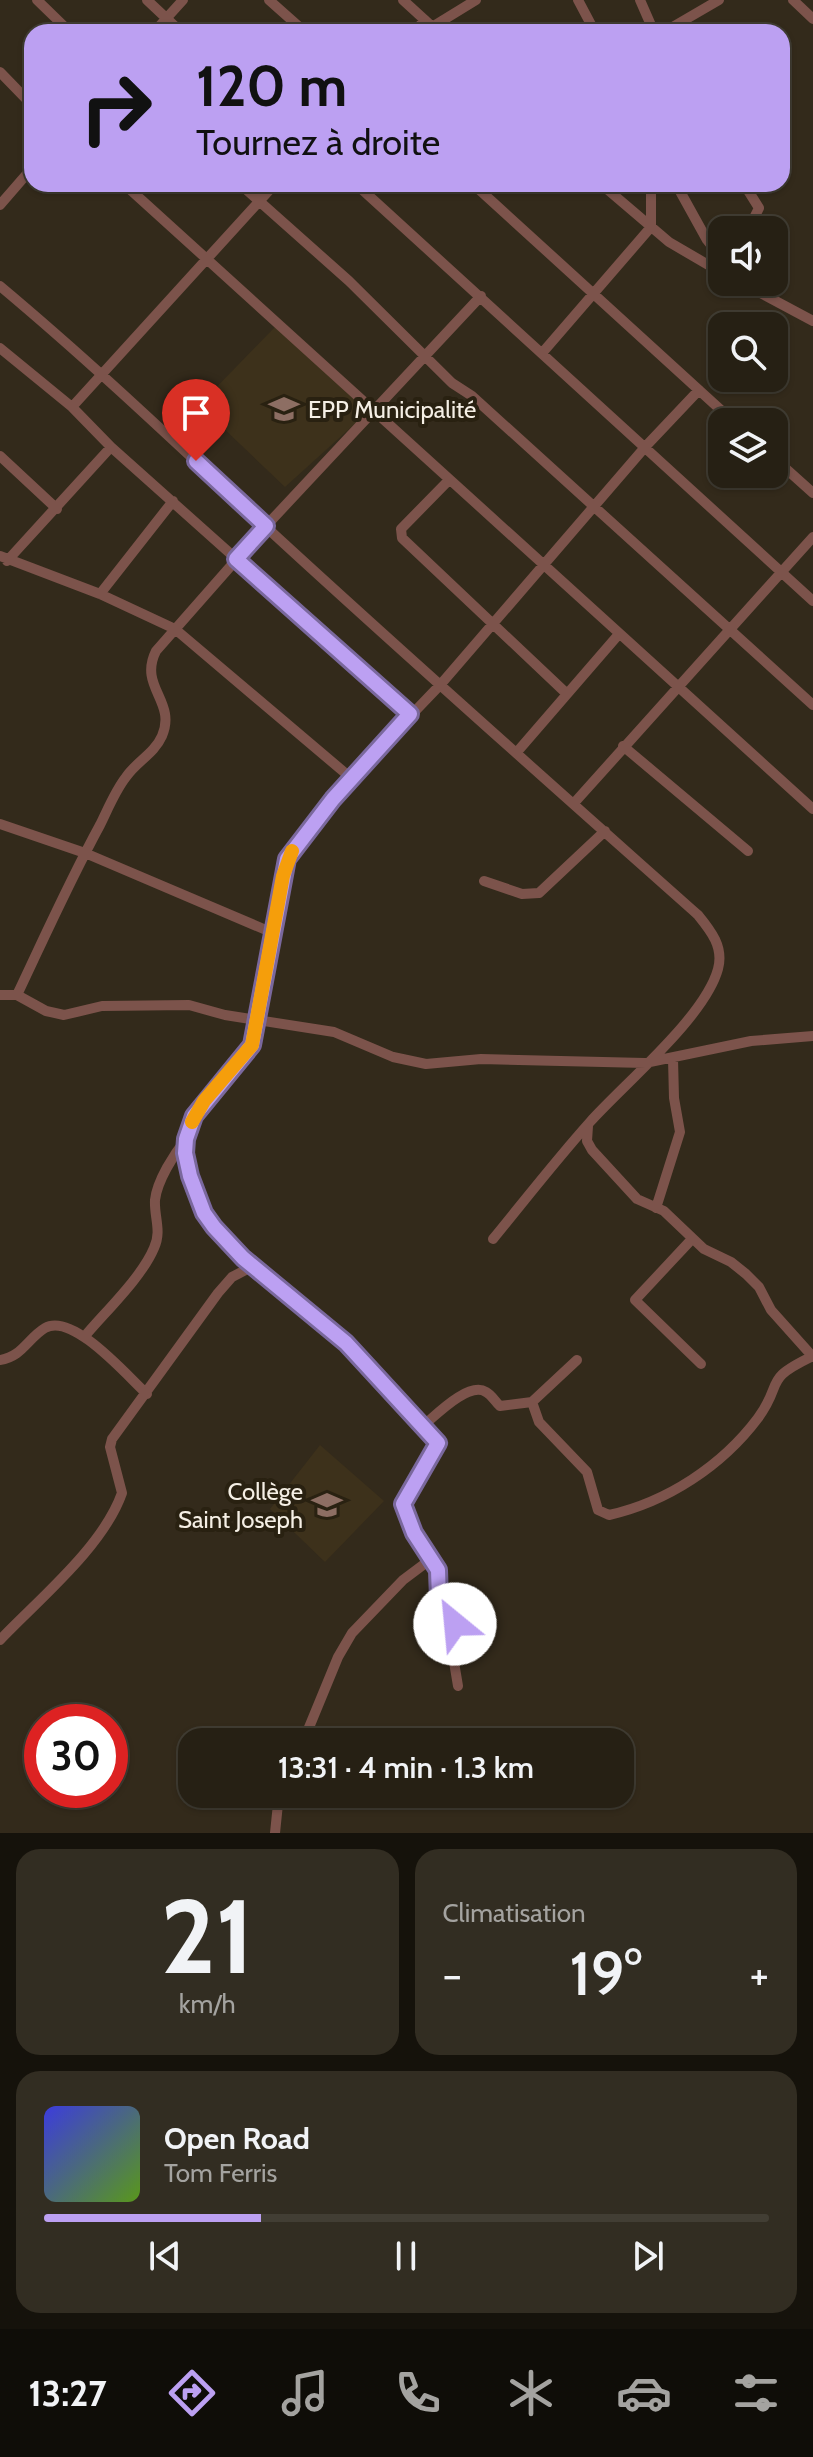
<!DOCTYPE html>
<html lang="fr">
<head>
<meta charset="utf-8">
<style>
	body { margin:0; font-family:Cabin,sans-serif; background:#322d22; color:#f1f3f6; height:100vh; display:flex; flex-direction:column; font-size:30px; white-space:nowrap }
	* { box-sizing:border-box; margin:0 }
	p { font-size:26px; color:#a4a3a0 }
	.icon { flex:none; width:44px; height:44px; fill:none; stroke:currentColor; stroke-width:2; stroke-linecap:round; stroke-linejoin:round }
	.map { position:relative; height:1833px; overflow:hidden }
	.details { display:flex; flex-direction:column; gap:16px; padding:16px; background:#15120b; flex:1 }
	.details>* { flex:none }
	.hud { position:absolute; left:24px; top:24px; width:766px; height:168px; border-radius:24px; box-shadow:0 2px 6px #0004,0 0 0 2px #423e34; background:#bca0f2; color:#111; overflow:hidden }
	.tools { position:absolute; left:708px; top:216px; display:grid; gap:16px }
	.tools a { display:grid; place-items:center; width:80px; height:80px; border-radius:16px; background:#262014; box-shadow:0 2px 6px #0004,0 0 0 2px #423e34; font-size:40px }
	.speed { position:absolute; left:24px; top:1704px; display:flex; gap:16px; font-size:40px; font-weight:700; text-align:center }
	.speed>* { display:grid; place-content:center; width:104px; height:104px; border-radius:50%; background:#262014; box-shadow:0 2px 6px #0004,0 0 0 2px #423e34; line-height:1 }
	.speed .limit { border:12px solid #d22; background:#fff; color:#111 }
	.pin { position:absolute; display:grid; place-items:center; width:68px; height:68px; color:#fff; margin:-82px -34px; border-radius:50% 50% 50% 0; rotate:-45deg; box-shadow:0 0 8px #0007 }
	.pin .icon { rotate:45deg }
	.me { position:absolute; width:88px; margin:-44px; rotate:332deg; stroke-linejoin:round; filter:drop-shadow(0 0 6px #0008) }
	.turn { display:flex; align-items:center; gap:28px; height:168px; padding:0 40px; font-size:36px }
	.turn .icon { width:104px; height:104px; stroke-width:2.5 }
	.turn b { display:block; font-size:56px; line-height:68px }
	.big { font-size:60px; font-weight:600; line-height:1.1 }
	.details .card { flex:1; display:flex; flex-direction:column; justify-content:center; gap:12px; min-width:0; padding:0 28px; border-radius:24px; background:#322d22 }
	.details .dial { align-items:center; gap:0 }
	.dial b { font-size:104px; line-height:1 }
	.song { display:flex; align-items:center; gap:24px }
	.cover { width:96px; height:96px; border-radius:12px; background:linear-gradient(135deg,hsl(240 70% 55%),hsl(90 70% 35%)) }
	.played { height:8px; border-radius:4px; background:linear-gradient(90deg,#bca0f2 30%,#423e34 30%) }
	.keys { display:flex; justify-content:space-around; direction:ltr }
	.heat { display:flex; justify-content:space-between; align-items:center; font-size:44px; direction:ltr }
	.details .tiles { flex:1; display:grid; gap:16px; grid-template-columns:1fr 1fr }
	.card:last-child { grid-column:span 2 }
	.trip { position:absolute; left:178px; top:1728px; width:456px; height:80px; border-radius:24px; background:#262014; box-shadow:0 2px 6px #0004,0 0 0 2px #423e34; font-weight:600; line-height:80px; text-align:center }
	.tabs { display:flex; height:128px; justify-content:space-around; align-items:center; background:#0f0d08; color:#a4a3a0 }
	.tabs .icon { width:56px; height:56px }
	.tabs .on { color:#bca0f2 }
	.tabs b { font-size:36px; color:#f1f3f6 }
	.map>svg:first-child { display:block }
</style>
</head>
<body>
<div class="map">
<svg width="813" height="1833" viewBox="0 0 813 1833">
	<rect width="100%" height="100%" fill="#332a1b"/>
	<!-- built -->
	<path fill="#3d311b" d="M275 327 369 411 285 487 199 405Z
		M320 1445 384 1501 325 1562 270 1509Z"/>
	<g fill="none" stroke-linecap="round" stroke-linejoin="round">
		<!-- minor -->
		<path stroke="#7c534b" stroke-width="10" d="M37 0 70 32
			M147 0 181 32
			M269 0 305 32
			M403 0 438 32
			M578 0 595 32
			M640 0 654 32
			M793 0 813 19
			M432 27 476 0
			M154 32 183 0
			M414 32 425 20
			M664 32 719 0
			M0 72 32 105
			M124 184 813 809
			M240 184 349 281 452 383 472 396 813 705
			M356 184 813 601
			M473 184 734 422
			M601 184 669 242 722 273
			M676 184 707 240 722 259
			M744 184 759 208 748 230
			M0 205 32 168
			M740 282 813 321
			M0 286C92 363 177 444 265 526 407 657 553 786 698 915 711 931 724 947 718 969 705 1017 625 1083 590 1122 556 1160 525 1200 493 1239
			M0 348 72 407 111 447 410 714
			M543 352 651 227V184
			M72 407 275 184
			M0 456 57 509
			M774 458 813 493
			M449 480 401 529 402 538 566 693
			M0 556 100 594 175 629 351 778
			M7 561 111 447
			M100 594 173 501
			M623 746 748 851
			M517 752 619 634
			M575 802 813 537
			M0 824 85 853 273 933
			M484 881 522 894 539 893 605 831
			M0 995H17L46 1011 64 1015 102 1006 189 1005 225 1015 334 1032 393 1057 426 1064 481 1059 645 1063 751 1041 813 1036
			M17 995C44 938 70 880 100 825 108 809 115 791 126 777 137 761 154 754 162 736 177 701 138 687 156 651L266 526 481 296
			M588 1126 587 1141 592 1150 637 1199 664 1211 704 1249 731 1262 746 1274 759 1287 771 1310 813 1357
			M656 1208 680 1132 674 1098 673 1059
			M692 1239 635 1300 701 1364
			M85 1336C106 1311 142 1277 154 1248 162 1231 154 1217 155 1200 157 1181 174 1154 186 1139
			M0 1360C22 1357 28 1338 45 1328 73 1312 128 1377 147 1394
			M577 1360 532 1402 500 1406C495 1402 492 1395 486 1392 469 1381 436 1415 424 1425L388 1391 346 1343 243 1258 214 1227 204 1213 190 1176 186 1139 204 1101 252 1045 283 876 298 841 351 778 441 684 646 446 699 390
			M532 1402 539 1422 587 1472 598 1510 609 1515C667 1502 722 1466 758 1418 785 1381 761 1381 813 1356
			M424 1425 438 1443V1448L403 1504 414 1533 438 1570 439 1599 455 1618 450 1638 458 1686
			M0 1640C39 1599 103 1547 122 1493L110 1447 112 1439 218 1293 232 1277 253 1266
			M303 1742 338 1657 352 1633 403 1580 431 1559
			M275 1833 279 1794"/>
	</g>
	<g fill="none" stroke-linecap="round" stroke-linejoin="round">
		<!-- route casing -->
		<g stroke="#7a689d" stroke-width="20">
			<path id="route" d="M196 461 266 526 236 559 410 714 333 799 287 859 252 1045 194 1116 186 1139 185 1153 190 1176 204 1213 214 1227 243 1258 346 1343 438 1443 403 1504 414 1533 438 1570 439 1599 453 1613 455 1624"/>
		</g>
		<!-- route -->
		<use href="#route" stroke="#bca0f2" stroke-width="14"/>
		<!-- slow -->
		<path stroke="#f59e0b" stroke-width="14" d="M192 1122 204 1101 252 1045 283 876 292 851"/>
	</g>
	<!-- icons -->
	<defs>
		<g id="school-bare" transform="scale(2.4)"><path d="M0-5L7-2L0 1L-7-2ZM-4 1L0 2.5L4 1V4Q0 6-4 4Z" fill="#8d6e63" stroke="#292111" stroke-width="2.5" paint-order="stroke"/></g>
	</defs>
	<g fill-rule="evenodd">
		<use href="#school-bare" x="284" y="409"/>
		<use href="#school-bare" x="327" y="1505"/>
	</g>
	<g text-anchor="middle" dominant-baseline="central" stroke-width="8" stroke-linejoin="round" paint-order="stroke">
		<!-- poi labels -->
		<g font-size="24" fill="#f5efe5" stroke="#292111" text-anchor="start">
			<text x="308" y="409">EPP Municipalité</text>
			<text x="303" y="1491" text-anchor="end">Collège<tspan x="303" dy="28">Saint Joseph</tspan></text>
		</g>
	</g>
</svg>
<div class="tools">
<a><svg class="icon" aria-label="sound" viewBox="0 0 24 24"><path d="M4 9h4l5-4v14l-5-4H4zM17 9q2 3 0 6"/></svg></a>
<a><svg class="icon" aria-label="search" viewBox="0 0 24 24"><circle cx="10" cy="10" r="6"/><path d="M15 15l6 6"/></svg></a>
<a><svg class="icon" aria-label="layers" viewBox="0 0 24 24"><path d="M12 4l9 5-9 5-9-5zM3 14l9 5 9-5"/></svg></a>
</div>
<div class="speed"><div class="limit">30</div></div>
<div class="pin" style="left:196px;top:461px;background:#d93025"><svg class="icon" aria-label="arrive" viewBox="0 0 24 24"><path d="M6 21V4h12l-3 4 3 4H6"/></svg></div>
<svg class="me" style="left:455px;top:1624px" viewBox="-20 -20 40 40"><circle r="19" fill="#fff"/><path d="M0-13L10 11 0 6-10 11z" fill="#bca0f2"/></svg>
<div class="trip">13:31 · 4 min · 1.3 km</div>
<div class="hud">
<div class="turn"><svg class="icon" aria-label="right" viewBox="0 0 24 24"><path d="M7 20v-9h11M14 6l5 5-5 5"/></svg><div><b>120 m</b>Tournez à droite</div></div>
</div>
</div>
<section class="details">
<div class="tiles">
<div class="card dial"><b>21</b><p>km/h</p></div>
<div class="card"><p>Climatisation</p>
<div class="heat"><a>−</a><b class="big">19°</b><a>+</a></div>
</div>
<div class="card">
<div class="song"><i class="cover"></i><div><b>Open Road</b><p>Tom Ferris</p></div></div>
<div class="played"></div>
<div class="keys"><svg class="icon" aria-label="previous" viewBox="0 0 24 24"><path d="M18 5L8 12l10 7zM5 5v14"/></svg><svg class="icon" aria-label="pause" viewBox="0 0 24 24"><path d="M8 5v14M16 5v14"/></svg><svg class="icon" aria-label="next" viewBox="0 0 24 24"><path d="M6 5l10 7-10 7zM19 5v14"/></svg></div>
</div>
</div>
</section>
<nav class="tabs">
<b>13:27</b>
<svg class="icon on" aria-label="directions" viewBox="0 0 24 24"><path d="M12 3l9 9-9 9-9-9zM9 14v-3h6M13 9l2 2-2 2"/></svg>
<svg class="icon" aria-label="music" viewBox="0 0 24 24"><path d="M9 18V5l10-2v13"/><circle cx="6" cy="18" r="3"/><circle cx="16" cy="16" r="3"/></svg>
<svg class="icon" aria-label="phone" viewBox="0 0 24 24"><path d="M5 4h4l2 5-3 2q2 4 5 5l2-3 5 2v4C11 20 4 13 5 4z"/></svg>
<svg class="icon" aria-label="climate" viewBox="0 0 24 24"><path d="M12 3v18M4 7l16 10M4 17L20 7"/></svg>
<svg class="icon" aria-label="car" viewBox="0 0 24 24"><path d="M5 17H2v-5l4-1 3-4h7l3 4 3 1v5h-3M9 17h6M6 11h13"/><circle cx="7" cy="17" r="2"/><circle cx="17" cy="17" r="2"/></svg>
<svg class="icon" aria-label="filters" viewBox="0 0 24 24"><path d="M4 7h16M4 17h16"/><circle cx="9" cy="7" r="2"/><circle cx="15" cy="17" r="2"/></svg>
</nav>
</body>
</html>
